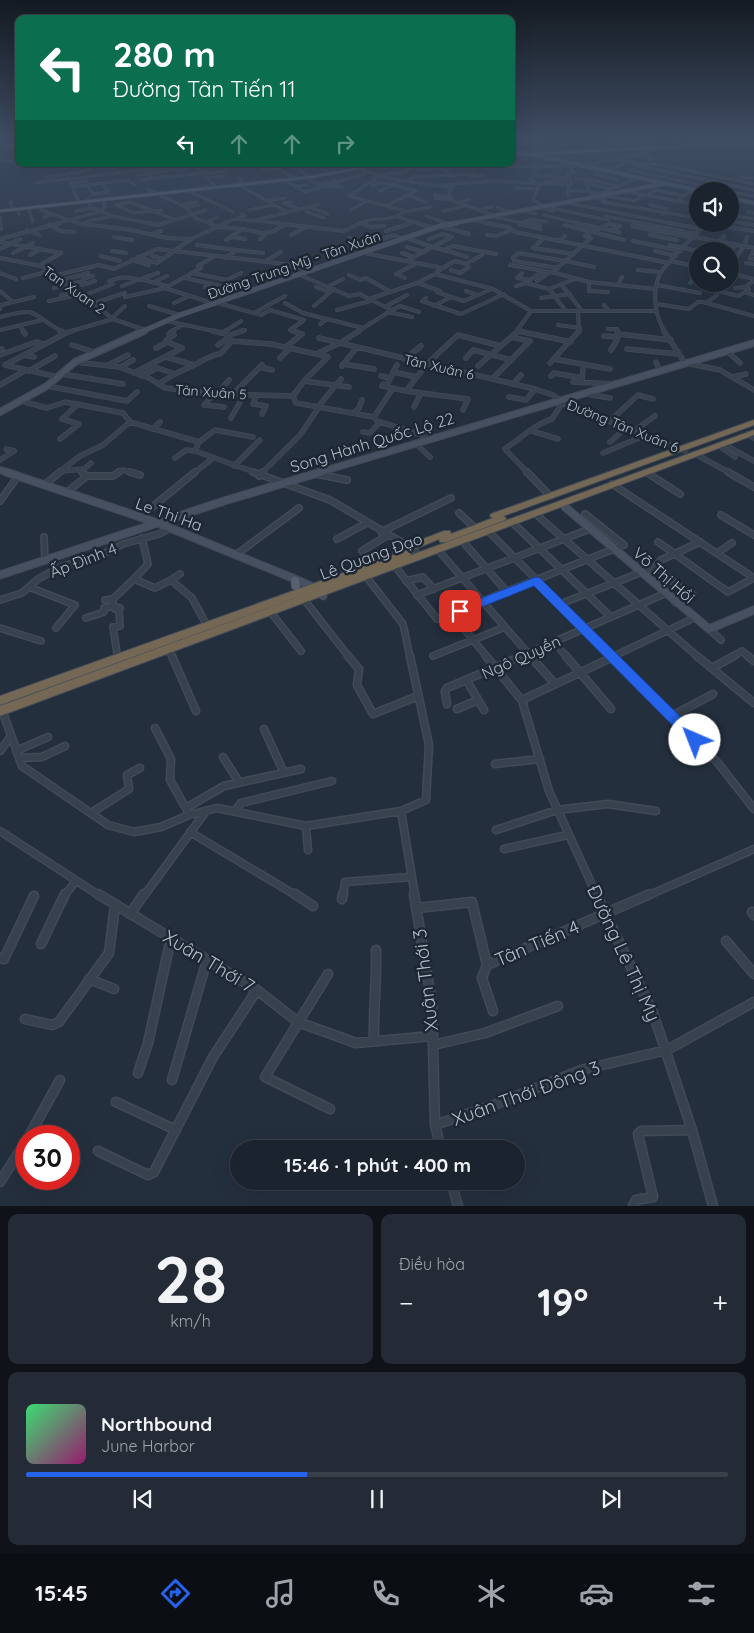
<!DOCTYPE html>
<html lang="vi">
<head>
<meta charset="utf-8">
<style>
	body { margin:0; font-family:Quicksand,sans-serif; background:#242b36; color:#f1f3f6; height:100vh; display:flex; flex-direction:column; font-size:19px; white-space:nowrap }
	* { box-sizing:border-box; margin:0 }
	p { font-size:16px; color:#a0a4aa }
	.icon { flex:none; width:28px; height:28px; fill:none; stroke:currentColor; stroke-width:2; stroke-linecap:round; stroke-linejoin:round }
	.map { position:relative; height:1206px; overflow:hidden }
	.drawer { display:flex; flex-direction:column; gap:8px; padding:8px; background:#0f1319; flex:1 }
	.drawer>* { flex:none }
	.top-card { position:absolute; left:15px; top:15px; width:500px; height:152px; border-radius:10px; box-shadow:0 5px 20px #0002,0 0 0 1px #39404a; background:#0b6e4f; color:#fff; overflow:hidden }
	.controls { position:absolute; left:689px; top:182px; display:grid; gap:10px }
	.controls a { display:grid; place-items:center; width:50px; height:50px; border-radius:50%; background:#1b232e; box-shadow:0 5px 20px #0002,0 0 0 1px #39404a; font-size:25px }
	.speed { position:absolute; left:15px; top:1125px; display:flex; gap:10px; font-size:25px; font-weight:700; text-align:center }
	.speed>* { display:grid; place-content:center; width:65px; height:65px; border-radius:50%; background:#1b232e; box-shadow:0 5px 20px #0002,0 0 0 1px #39404a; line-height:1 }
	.speed .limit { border:8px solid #d22; background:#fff; color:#111 }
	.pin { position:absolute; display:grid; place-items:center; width:42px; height:42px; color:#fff; margin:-21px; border-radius:10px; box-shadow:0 2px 8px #0006 }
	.me { position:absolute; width:55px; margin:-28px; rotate:316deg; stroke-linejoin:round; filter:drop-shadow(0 0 4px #0008) }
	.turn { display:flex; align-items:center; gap:18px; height:105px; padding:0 15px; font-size:22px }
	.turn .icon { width:65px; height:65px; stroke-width:2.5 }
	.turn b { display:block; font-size:35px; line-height:42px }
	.lanes { display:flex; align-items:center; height:48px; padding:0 15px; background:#0003; justify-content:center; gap:25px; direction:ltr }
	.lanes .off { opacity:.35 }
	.big { font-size:38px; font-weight:700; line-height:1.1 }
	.drawer .tile { flex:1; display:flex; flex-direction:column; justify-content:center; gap:8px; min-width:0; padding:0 18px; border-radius:10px; background:#242b36 }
	.drawer .dial { align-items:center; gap:0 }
	.dial b { font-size:65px; line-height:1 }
	.song { display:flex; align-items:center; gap:15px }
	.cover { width:60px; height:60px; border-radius:8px; background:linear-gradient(135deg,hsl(140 70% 55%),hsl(320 70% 35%)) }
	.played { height:5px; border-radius:2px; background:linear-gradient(90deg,#2563eb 40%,#39404a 40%) }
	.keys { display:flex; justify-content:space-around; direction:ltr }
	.heat { display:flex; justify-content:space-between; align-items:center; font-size:28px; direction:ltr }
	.drawer .tiles { flex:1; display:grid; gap:8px; grid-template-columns:1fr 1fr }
	.tile:last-child { grid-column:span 2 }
	.trip { position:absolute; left:230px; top:1140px; width:295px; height:50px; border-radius:25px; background:#1b232e; box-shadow:0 5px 20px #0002,0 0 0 1px #39404a; font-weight:700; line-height:50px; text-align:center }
	.tabs { display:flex; height:80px; justify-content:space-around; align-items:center; background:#0b0e12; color:#a0a4aa }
	.tabs .icon { width:35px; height:35px }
	.tabs .current { color:#2563eb }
	.tabs b { font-size:22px; color:#f1f3f6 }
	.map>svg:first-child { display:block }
</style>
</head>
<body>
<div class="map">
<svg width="754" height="1206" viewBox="0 0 754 1206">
	<rect width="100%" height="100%" fill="#242f3e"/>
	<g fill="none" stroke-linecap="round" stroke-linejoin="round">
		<!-- street-far5 casing -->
		<g stroke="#414a57" stroke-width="3">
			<path id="street-far5" d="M611 140 623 148
				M642 140 652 146
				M673 140 681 145
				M691 140 697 144
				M707 140 713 143
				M722 140 727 143
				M740 140 744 143
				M628 142 644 141
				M511 143H538L549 153
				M615 143 628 142 625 140
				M0 145 11 140
				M0 146 19 147
				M633 147 646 155 623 156 620 159 640 165
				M646 155 653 159H649
				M0 160 19 163
				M553 160 573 158
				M511 162 513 154
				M195 164 214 186
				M272 164 293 178
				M291 164H293
				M319 164 328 173
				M350 164 358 168
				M438 164 453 177
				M110 165 120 173
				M394 165 405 167
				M140 167 153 178 228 171 223 166 236 164
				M443 167 584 166
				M588 167 599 162 620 159
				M537 168 530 179 539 185 533 200 542 205
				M615 168 626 162
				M357 169 392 179 452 188 449 193 451 200 493 215
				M418 169 443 168
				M261 170 277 169
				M300 170 307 176
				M629 170 728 191
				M595 174 617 180
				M138 175 188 168
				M533 175 568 178
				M383 176 389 173 401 174 409 168 405 167 407 165
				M47 177 91 170
				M68 177 79 202
				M471 177 483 175
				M207 178 223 176
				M239 178 242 183
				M306 178 323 187H342L335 184
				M739 178H754
				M283 179 305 192 367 173
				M576 179H590
				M141 180 153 178
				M592 180 585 183 593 196 605 200 602 202 698 218
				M592 180 618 186
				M408 181 413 177 475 174
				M545 181H566
				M35 183 191 164
				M71 183 87 181
				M587 183 610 189
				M754 184 650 163 638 166 754 190
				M87 185 93 194 109 192 104 186
				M239 185 285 211
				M318 185 336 180
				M444 185 492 181 570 185
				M372 186 378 183 394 184
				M73 187 128 180 135 185
				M295 187 307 185
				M515 188 538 189
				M147 189 187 208 195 218 212 224
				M187 190 233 212
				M380 191 391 186
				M568 191H590
				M624 191 677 201 692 190
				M730 192 754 196
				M591 193H602L638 178
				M650 193 656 190 684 196
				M406 195 426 202
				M435 195 450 197
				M603 195 634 201 644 195
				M568 196V188L572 183 567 174 574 172 569 167
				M435 198 451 200
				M266 201 285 198
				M677 201 689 203
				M11 202 12 208
				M292 202 283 203 298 209
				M563 202 675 224
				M458 203 469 199
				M116 205 130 202 173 219
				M116 205 134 213 162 210
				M180 205 196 202
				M650 205 667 209 662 214
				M730 205 735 199
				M39 206 41 210 80 224
				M386 206 416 191 394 185 399 180
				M28 207 33 222
				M309 207 328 214
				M536 207 554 211
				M186 208 198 205
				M498 208 509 212
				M551 208 608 220
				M17 209 19 214
				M249 210 273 205
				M351 210 367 201
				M479 210 492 207
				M519 210 536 214
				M76 211 93 208
				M443 211 464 206
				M307 212 324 218
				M404 212 431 207
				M748 212 754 213
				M544 215 581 224
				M730 215 754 219
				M113 216 153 224
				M426 216 449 224
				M492 216 521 223 531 219 547 222
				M605 216 645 224
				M0 217 1 224
				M44 217 54 214
				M398 217 421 224
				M239 218 245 216 242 214
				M256 220 318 205
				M473 220 492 224
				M730 221 747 224
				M207 222 217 217
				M525 222 534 224
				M360 223 362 224
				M55 224 98 212 105 207 103 199
				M86 224 89 221 113 216 91 207 87 200
				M162 224 206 210
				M224 224 234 219 289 224
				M358 224C377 214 386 225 405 211L349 196 380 176
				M407 224 413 222
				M635 224 637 222"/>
		</g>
		<!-- street-far4 casing -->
		<g stroke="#414a57" stroke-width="4">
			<path id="street-far4" d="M0 223 1 229
				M76 223 131 230 167 238 191 239
				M87 223 86 224 89 226
				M147 223 159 225 164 223
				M210 223 216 227
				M275 223 344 231 360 223
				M360 223 371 227 384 226
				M417 223 435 228
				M445 223 449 224
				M486 223 508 227 515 232 669 263
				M519 223H522
				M528 223 540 225
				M576 223 599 228
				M636 223 632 226 694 238
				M639 223 697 234
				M669 223 702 229
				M740 223 754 225
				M50 224 60 231 74 232
				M519 224 541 229
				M710 224 754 231
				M565 225 624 240
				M440 226 469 234
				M220 227 243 229 226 240
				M601 228 619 232
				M243 229 266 234 260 239
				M614 229 620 226 609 224 587 234 585 236 591 238 555 270V273L589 282 656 289
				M656 229 650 235 677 240
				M27 230 39 235
				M386 231 411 223
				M263 233 274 231 284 225
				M152 234 161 231
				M291 235 306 227
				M487 235 497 236 511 230
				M114 237 132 240
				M232 237 245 239
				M695 237 754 248
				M349 238 381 247
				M407 238 432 247 407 261
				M544 238 533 248 574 254
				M0 239 60 223
				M383 239 394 235 404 239
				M429 239 442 234 452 237 433 247
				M559 241 565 236
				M633 241 681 251
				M0 242 61 253 40 265
				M718 242 724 236
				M197 245 237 250 225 258
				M670 245 698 251 702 247
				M407 247 424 252
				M432 247 444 250 453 246 496 254
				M714 248 730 251 736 245
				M0 249 20 239
				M237 250 263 253
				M444 250 467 257
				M754 250 750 258 754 259
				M112 251 126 253
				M655 251 676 256
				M13 253 33 243
				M364 253 438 267 441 269 435 274 493 289 531 311H656
				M402 253 414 257
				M30 255 39 250
				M101 256 120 261
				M152 256 163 259
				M138 257 157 263 191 239 226 223
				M730 257 732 258
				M0 258 41 266 64 279 113 319 145 330
				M513 258 518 253 565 261
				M132 260 149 265
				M514 261 558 268
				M566 261 594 267
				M671 261 698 267
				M264 262 281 252
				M746 263 754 264
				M510 265 555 273
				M441 269 455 261 466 264 482 255
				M451 270 460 273 469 267
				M638 270 660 272
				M0 273 16 279
				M192 273 227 280 241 273
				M522 273 517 278 530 280 543 271
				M730 273 754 279
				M730 274 737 267 731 265 744 246 747 237
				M57 275 99 265 114 269 157 249 285 264 313 271
				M300 275 349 296 360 294 369 299
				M349 275 360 280 366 278 391 292
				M23 278 50 271
				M185 278 221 286
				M405 278 396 274 417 263
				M141 279 158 273
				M64 280 88 273
				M537 281 550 272
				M754 281 745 287 749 289 745 292 754 295
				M153 282 167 276
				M589 282V291L608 292
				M418 283 440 291
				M690 283 698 274
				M561 284 582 311
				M82 285 95 281
				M618 285 622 277
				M657 285 700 293
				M122 286 140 279 167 286
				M329 286 343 279
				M516 286 526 283 549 289
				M205 287 242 295
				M316 287 329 292
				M54 288 84 281 83 279 93 276
				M165 288 201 268 198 266 213 257
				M715 288 720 284
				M735 288 745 287
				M0 291 13 302
				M466 291 477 295
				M719 291 738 296 745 292
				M61 295 78 291
				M85 295 113 284 109 281C120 277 128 276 139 280
				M125 297 165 288 215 304
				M451 297 464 301 492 289
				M426 298 422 301 461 314 504 294
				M541 298 570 294
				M49 301 82 294
				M94 303 125 293
				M174 303 187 297
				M218 303 261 315 270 310 304 320
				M285 303 303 313 363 328
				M706 303 717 295
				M657 304 689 309 698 302H703L754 316
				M604 305 609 311
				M149 306 180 315
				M314 306 334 289
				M434 306 451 297 437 292
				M385 307 407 295
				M0 309 1 305 34 297
				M337 310 370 301
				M392 310 400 306 419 312
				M566 311 549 289 575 279
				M578 311 579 332
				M388 312 412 317
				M254 313 285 296
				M0 317C9 315 20 311 29 312 38 313 51 328 64 332
				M113 317 125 306
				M167 321 218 332
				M320 324 327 319
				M558 325 580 328
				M20 326 24 332
				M608 329H617L618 332
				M0 330 42 320
				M518 331 524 332
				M68 332 113 319
				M171 332 183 324
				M224 332 241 321
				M238 332 245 330
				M297 332 290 330 304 320
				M357 332 392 310 369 299 417 283 435 274
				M516 332 531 311
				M665 332C655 317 652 293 659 276 663 265 696 234 706 224"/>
		</g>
		<!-- street-far3 casing -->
		<g stroke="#414a57" stroke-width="5.5">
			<path id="street-far3" d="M23 331 25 334
				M60 331 66 333 72 331
				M213 331 226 334 231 341 271 344 316 354 340 343 535 389 553 395 567 405 685 451
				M518 331 571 342
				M664 331 685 363 720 370 754 390
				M223 333 226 331
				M618 334 671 340
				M227 336 242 331
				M604 336 618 337
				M319 338 340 343 359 331
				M166 340 174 335 169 334 173 331
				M72 345 94 352
				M218 345 228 338
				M447 345 458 335 501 346
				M286 347 302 334 293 331
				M627 349 678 354
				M0 350 2 349
				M611 350 617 340V331
				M727 351 740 363
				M0 355 36 342 43 344
				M24 355 34 357
				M280 358 290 348
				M466 358 473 350 512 360
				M405 359 421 346
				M554 359 610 369
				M75 362 119 367 149 378 165 388 217 394 293 396
				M656 362 660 371
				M550 363 579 331
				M343 364 374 369
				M108 365 128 355
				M149 365 175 374 194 365 166 357
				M194 365C204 361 209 355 220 354L232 341
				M397 365 393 372 417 377
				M342 366 357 347
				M478 366 518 331
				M121 367 133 360
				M260 367 272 370
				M29 371 55 356
				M134 373 182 348 168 342 156 348
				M62 374 123 384
				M142 376 157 368
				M381 376 390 378
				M551 376 554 373 582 378
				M58 377 5 365 66 333
				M733 377 746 374
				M492 379 530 341 511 337
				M582 380 583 369
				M304 381 349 387
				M573 382 615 384
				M158 384 175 374
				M383 384 382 386 406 391 427 364 446 346
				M513 384 521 375
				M0 385 26 370
				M47 386 127 401 137 392
				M386 387 392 375
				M406 391 468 399 463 410
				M214 394 204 405 224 407
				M217 394 229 380
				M233 394 262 365
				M586 394 610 398
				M256 395 253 404 266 406 262 414
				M293 396 296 403 374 417 377 421 432 438
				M293 396 304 381 328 357 317 354
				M509 397 526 400 535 389
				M21 401 47 408 65 402 123 413 130 422 199 442 195 451 257 473
				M318 407 341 379
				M414 407 421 393
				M353 413 359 408 362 400
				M374 417 393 388
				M231 418 244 395
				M611 420 638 395 653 399
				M153 429 160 422
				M635 430 655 416
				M532 431 558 439
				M363 432 370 433 380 422
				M747 434 754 438
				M60 439 79 424 62 419 78 404
				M199 442 215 430 253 437
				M610 442 627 427
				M415 443 430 457
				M727 446 754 461
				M722 448 735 457
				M603 453 646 435
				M699 456 730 473
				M175 458 186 450 195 451
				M0 460 14 451 6 449
				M234 466 260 440
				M84 469 91 463
				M62 471 84 469 82 472 84 473
				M58 473 80 456 103 445 130 422
				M117 473 122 470 134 473
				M194 473 213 458
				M262 473 300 435 319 407
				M528 473 505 449C521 438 535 424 552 419L563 402"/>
		</g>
		<!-- street-far2 casing -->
		<g stroke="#414a57" stroke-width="8">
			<path id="street-far2" d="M82 472 87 476
				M130 472 140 475
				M253 472 330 500 415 550
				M527 472 550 496
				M728 472 754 487
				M316 474 347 480
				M649 474 680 494
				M259 476 263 472
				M612 484 754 578
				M44 485 60 472
				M67 492 87 476H113L119 472
				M0 501 18 476
				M459 513 475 528
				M721 515 754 535
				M538 516 698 657
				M140 517 195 472
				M515 525 611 617
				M381 532 451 498
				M491 534 613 657
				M44 537 45 560
				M142 538 148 564 134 579 155 588 171 580 192 598 205 622
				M337 539 367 523
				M658 542 728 592 754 578
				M465 544 508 593
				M362 551 388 535
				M440 552 531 657
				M717 553 732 543
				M237 554 299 508
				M394 565 437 619 624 545 585 514
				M655 567 661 560 700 542
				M368 579 403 624 410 657
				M171 580 180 574
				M406 581 423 577 434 589
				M29 587 75 605 56 628
				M417 595 590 529
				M0 600 22 593 38 579 60 567 101 555 123 544 159 534 170 528
				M105 600 113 599
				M306 602 349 657
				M675 602 693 595
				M560 604 655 567 679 586
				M112 607 113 599 134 579
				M452 614 487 657
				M273 615 301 651
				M86 618 104 612V608L115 606V609L120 608
				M0 628 41 641
				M709 629 721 640
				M554 642 567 657
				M170 652 172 657
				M117 653 113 627 120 626 119 609
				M433 656 505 627
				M519 657 664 594
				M612 657 694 618
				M732 657 742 651 749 657"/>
		</g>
		<!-- street-far1 casing -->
		<g stroke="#414a57" stroke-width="9">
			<path id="street-far1" d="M172 656 196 711
				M348 656 359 669 357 685 373 714 418 696
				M486 656 523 702
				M530 656 555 684
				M566 656 611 709
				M612 656 718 763 754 809
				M697 656 754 703
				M748 656 754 661
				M712 668 734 656
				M467 681 484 710
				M447 704 445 691 447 688 522 656
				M457 709 478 700
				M2 710 22 766 108 825 134 832 161 827 189 815 217 808 306 826 401 811 426 800 429 745 410 656
				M672 716 713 694
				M155 728 171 759 170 780 187 810
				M264 729 284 773
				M0 751 11 736
				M16 751 48 737
				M223 757 239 782
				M19 758 42 757 65 746
				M495 764 540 759
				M186 808 224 786 301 769
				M235 811 241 803 332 781
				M401 811 415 896
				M91 813 129 789 127 775 140 768
				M306 826 308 850
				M496 830 557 810 608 804 656 811
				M0 831 100 896
				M190 832 297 896
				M504 849 567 835
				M64 896 76 881
				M144 896 206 811
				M343 896 345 882 411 877
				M597 896 549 791 523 704 524 699 615 656
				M647 896 754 849"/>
		</g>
		<!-- street casing -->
		<g stroke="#414a57" stroke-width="11">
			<path id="street" d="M98 894 257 990 298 1022 356 1043 432 1036
				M295 894 313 906
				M414 894 432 1004 435 1125 441 1149
				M596 894 653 1013 692 1130 713 1206
				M342 899 343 894
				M417 908 472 902 487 965 650 894
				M752 912 754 915
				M130 914 144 894
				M726 941 754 974
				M41 944 65 894
				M0 958 4 959 34 896
				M487 965 482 978 493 1011
				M328 974 265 1077 330 1109
				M89 979 114 989
				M25 1019 52 1025 59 1022 109 953 115 905
				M374 1041C373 1011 377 981 376 950
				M433 1045 485 1033 558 1006
				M138 1073 148 1043 171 938
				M172 1080 207 960
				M116 1102 176 1130
				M435 1125 494 1105 581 1070 667 1050 754 1002
				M29 1136 60 1080
				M98 1151 148 1175 154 1172 213 1057 257 990
				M451 1181 458 1206
				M0 1182 26 1141
				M633 1206 636 1200 653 1197 638 1134 641 1131 692 1130"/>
		</g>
		<!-- secondary-far3 casing -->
		<g stroke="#414a57" stroke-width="4.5">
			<path id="secondary-far3" d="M511 150 700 191
				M730 198 754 203
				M450 224 663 184"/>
		</g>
		<!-- secondary-far2 casing -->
		<g stroke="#414a57" stroke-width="5.5">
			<path id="secondary-far2" d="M141 332 180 315 440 226 457 223"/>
		</g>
		<!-- secondary-far1 casing -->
		<g stroke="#414a57" stroke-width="8">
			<path id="secondary-far1" d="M0 412 47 386 75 362 144 331
				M0 470 10 473
				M317 473 754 343"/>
		</g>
		<!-- secondary casing -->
		<g stroke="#414a57" stroke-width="9">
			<path id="secondary" d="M6 472 158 523 295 579 313 587 323 596
				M565 507 709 629 754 610
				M0 575 224 501 321 472"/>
		</g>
		<!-- primary casing -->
		<g stroke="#414a57" stroke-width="2">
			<path id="primary" d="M754 142V144L511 156V154Z
				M379 164H386L311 178 0 212V210L311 176Z
				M295 576 299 579 300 588 296 591 292 588 291 579Z"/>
		</g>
		<!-- highway casing -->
		<g stroke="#434c59" stroke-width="2">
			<path id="highway" d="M754 420V425L503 516 506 518 505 520 446 542H440L439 539 408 552 411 554 409 556 754 430V435L0 716V706L323 588 0 705V696L396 554 393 552 395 550 444 531H450L451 534 493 518 490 516 491 514Z"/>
		</g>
		<!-- street-far5 -->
		<use href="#street-far5" stroke="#38414e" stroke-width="2"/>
		<!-- street-far4 -->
		<use href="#street-far4" stroke="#38414e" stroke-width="2.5"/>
		<!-- street-far3 -->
		<use href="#street-far3" stroke="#38414e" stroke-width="4"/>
		<!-- street-far2 -->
		<use href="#street-far2" stroke="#38414e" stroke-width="5"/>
		<!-- street-far1 -->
		<use href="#street-far1" stroke="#38414e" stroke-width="6"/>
		<!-- street -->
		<use href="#street" stroke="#38414e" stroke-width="8"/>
		<!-- secondary-far3 -->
		<use href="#secondary-far3" stroke="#465061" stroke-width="3"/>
		<!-- secondary-far2 -->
		<use href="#secondary-far2" stroke="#465061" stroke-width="4.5"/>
		<!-- secondary-far1 -->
		<use href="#secondary-far1" stroke="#465061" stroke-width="5.5"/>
		<!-- secondary -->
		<use href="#secondary" stroke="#465061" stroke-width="7"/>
		<!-- primary -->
		<use href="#primary" fill="#56606e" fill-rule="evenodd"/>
		<!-- highway -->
		<use href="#highway" fill="#746855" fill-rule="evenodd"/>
	</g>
	<!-- sky -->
	<linearGradient id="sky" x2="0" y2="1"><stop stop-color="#141a22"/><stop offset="0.45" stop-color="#3f4d63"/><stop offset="1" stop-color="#3f4d63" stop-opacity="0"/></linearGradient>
	<rect width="754" height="309" fill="url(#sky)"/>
	<!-- route -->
	<path fill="#2563eb" stroke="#184099" d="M536 577 540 578 700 736 702 740 700 743H690L534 586 464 614H456L454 611 456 608Z"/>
	<g text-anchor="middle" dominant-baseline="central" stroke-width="5" stroke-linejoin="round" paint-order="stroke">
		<!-- far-street labels -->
		<g font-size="14" fill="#b4bcc9" stroke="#1d2633">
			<text transform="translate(294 265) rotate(-19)">Đường Trung Mỹ - Tân Xuân</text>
			<text transform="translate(74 290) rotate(35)">Tan Xuan 2</text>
			<text transform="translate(439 367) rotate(13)">Tân Xuân 6</text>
			<text transform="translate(211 392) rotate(4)">Tân Xuân 5</text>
			<text transform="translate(623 426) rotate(22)">Đường Tân Xuân 6</text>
		</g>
		<!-- street labels -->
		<g font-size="16" fill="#b4bcc9" stroke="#1d2633">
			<text transform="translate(372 442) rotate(-17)">Song Hành Quốc Lộ 22</text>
			<text transform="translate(169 514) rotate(20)">Le Thi Ha</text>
			<text transform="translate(371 556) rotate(-20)">Lê Quang Đạo</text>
			<text transform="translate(83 560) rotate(-21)">Ấp Đình 4</text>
			<text transform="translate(664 575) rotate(41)">Võ Thị Hồi</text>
			<text transform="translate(521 657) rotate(-24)">Ngô Quyền</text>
		</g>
		<!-- near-street labels -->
		<g font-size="19" fill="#b4bcc9" stroke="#1d2633">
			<text transform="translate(537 943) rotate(-23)">Tân Tiến 4</text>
			<text transform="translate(624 953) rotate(65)">Đường Lê Thị My</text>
			<text transform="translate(209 961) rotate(31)">Xuân Thới 7</text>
			<text transform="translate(425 980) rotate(-97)">Xuân Thới 3</text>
			<text transform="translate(526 1093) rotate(-20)">Xuân Thới Đông 3</text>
		</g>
	</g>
</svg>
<div class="controls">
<a><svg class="icon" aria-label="sound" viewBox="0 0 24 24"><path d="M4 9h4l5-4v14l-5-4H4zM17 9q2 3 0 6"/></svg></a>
<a><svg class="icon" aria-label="search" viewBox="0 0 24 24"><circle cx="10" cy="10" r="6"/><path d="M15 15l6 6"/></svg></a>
</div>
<div class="speed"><div class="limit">30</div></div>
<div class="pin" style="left:460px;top:611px;background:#d93025"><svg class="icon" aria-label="arrive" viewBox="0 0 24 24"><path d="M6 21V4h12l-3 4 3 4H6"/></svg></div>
<svg class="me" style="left:695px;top:740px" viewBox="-20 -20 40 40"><circle r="19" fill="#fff"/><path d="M0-13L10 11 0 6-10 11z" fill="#2563eb"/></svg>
<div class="trip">15:46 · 1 phút · 400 m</div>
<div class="top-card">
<div class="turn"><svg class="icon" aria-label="left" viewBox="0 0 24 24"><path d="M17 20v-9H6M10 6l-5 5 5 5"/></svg><div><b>280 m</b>Đường Tân Tiến 11</div></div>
<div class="lanes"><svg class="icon" aria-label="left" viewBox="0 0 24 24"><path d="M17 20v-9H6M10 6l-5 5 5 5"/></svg><svg class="icon off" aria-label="ahead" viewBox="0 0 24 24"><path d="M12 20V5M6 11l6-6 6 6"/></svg><svg class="icon off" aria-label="ahead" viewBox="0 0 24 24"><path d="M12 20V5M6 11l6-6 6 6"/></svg><svg class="icon off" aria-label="right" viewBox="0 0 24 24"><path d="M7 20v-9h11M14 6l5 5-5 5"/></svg></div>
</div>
</div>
<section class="drawer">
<div class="tiles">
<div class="tile dial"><b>28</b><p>km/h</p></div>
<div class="tile"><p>Điều hòa</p>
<div class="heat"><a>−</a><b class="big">19°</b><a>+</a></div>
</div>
<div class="tile">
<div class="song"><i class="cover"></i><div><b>Northbound</b><p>June Harbor</p></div></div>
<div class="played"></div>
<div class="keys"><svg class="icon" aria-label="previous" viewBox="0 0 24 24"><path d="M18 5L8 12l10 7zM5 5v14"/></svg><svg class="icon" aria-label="pause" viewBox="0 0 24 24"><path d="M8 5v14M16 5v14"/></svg><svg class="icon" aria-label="next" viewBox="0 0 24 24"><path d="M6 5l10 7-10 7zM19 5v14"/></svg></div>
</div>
</div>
</section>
<nav class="tabs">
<b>15:45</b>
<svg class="icon current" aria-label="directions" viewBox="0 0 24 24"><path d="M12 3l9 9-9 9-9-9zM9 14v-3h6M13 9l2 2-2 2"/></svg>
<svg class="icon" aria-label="music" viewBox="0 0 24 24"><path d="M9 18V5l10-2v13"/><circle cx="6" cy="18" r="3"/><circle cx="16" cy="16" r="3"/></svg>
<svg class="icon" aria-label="phone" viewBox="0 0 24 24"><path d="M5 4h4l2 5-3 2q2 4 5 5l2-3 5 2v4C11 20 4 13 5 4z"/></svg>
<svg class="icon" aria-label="climate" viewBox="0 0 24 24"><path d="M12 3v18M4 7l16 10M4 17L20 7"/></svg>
<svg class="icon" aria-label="car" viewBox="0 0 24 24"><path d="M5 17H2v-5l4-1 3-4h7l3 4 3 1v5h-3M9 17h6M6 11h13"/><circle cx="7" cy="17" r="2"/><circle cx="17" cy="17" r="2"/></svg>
<svg class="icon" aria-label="filters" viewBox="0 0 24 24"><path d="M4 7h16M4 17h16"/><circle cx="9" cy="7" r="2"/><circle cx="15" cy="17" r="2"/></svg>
</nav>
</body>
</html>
